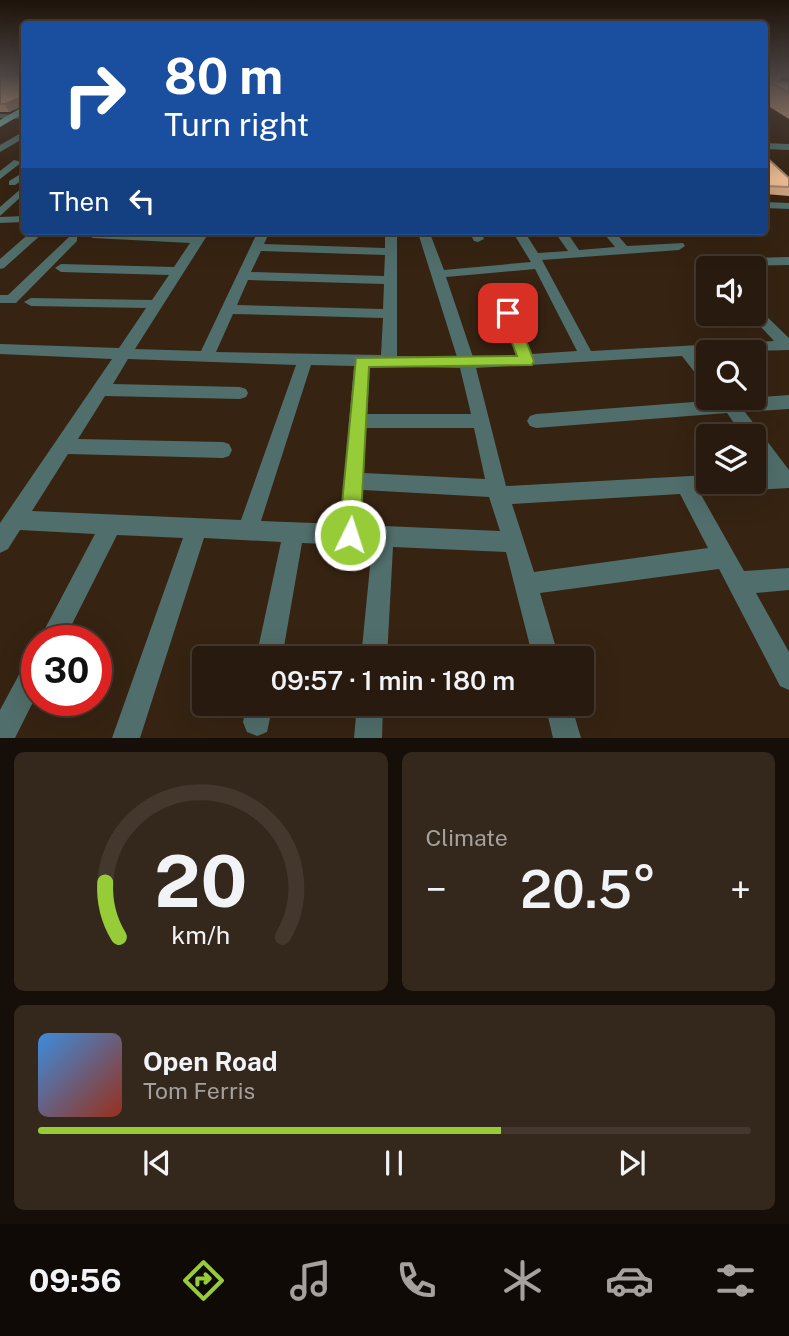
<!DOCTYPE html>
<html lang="en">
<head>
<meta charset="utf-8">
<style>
	body { margin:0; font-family:"Public Sans",sans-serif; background:#34271c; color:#f1f3f6; height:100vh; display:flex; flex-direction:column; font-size:26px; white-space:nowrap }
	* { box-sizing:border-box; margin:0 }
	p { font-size:23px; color:#a5a19e }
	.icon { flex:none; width:38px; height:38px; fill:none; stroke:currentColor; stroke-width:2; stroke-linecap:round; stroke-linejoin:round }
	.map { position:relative; height:738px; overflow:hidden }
	.drawer { display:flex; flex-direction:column; gap:14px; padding:14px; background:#160e08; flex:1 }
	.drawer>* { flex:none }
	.hud { position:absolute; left:21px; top:21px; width:747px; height:214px; border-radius:7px; box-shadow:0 7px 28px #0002,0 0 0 2px #44382e; background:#1a4fa0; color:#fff; overflow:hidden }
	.controls { position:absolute; left:696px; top:256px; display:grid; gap:14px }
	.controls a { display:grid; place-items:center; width:70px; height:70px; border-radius:7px; background:#281a0e; box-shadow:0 7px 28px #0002,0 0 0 2px #44382e; font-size:35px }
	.speed { position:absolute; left:21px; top:625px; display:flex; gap:14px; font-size:35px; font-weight:700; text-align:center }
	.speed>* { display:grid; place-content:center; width:91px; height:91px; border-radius:50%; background:#281a0e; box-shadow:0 7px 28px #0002,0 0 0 2px #44382e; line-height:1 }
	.speed .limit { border:10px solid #d22; background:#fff; color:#111 }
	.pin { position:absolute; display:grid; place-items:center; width:60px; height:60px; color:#fff; margin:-30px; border-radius:14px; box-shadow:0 4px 10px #0006 }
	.me { position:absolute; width:77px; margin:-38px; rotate:4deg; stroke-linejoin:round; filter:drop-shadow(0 0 5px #0008) }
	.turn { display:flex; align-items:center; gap:24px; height:147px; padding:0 28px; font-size:32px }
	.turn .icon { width:91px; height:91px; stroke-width:2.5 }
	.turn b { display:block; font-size:49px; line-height:60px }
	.then { display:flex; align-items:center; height:66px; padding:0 28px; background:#0003; gap:14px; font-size:26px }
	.big { font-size:52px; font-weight:600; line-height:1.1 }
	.drawer .widget { flex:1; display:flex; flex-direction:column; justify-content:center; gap:10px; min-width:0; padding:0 24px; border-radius:10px; background:#34271c }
	.drawer .dial { align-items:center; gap:0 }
	.dial svg { height:182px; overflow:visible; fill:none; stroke:#44382e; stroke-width:7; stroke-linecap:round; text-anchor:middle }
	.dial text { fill:#f1f3f6; stroke:none }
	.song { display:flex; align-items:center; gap:21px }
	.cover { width:84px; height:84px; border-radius:10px; background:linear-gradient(135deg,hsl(210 70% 55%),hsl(10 70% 35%)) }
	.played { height:7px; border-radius:4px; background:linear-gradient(90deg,#97cc39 65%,#44382e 65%) }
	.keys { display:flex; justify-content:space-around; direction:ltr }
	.heat { display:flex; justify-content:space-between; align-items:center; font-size:38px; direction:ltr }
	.drawer .tiles { flex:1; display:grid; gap:14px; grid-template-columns:1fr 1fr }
	.widget:last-child { grid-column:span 2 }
	.trip { position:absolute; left:192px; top:646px; width:402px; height:70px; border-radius:7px; background:#281a0e; box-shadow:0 7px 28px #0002,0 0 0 2px #44382e; font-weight:600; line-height:70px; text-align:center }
	.menu { display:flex; height:112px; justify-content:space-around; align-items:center; background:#100a06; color:#a5a19e }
	.menu .icon { width:49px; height:49px }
	.menu .current { color:#97cc39 }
	.menu b { font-size:32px; color:#f1f3f6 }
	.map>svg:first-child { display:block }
</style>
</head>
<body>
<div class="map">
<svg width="789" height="738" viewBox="0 0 789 738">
	<rect width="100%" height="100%" fill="#362312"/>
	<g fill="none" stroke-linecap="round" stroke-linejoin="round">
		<!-- minor -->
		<path fill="#506e6b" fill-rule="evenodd" d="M0 114 24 115V119L0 118Z
			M21 133H24V138L0 152V145Z
			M765 143 789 144V150L765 149Z
			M14 160 22 162 0 179V171Z
			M24 172V179L15 185H9V181Z
			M24 186V194L0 216V207Z
			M765 202 789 203V209L765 208Z
			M24 216V222L0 223V217Z
			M32 231 43 233 4 268 0 269V259Z
			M198 231H210L135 349 201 351 258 231H270L264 244 385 248V235L341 234 335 231H429L444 270 531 262 512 231H524L538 253 568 251 554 231H566L579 250 615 247 602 231H614L627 246 683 243 685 246 679 250 542 260 591 351 774 341 748 313H754V308L759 309 789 338V350L709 352V355H698L709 368V385L703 383 682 356 476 368 506 486 709 475V481H754V472H768L754 453V436H743L727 413 536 428 530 426 527 421 530 416 536 414 720 400 722 397 735 399 789 395V409L745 412 789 470V488L700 493 744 571 789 568V590L756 593 789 652V690L780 686 719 569 540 593 559 658H533L506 552 393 547 387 658H361L372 546 302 543 282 658H256L281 542 204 538 140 738H112L183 538 117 535 64 640H39L95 534 20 530 8 549 0 553V523L112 359 0 354V344L119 348 146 308 31 306 24 302 31 298 152 300 169 275 61 272 55 268 61 264 174 267 190 243 93 238 87 235 93 232 195 236ZM397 236H419L457 357 397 356ZM261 251 385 255 384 276 251 272ZM535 269 577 351 531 354 506 289 499 285 492 289 516 355 473 357 446 277ZM248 280 384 284 383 309 237 305ZM233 314 383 318 381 355 216 352ZM128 359 296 365 241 520 32 511 68 454 223 458 229 456 232 450 229 444 223 442 78 439 105 396 240 399 246 397 248 393 246 389 240 387 113 384ZM311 365 354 366 340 524 261 521ZM370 366 460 368 471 414H367ZM366 428H474L485 479 364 473ZM363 490 489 497 500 531 361 525ZM680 494 708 548 534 572 512 504Z
			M469 231H481L484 239 478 242 474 241Z
			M73 236 77 237V241L16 303H0V295H8L69 237Z
			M789 257V265L717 266 709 268V271L701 263 707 259Z
			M37 654V694L15 738H0V710L28 658Z
			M247 704H273L267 732 257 736 247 732 243 722Z
			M357 704H383L382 738H354Z
			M545 704H571L581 738H553Z"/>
		<!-- major -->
		<path fill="#75b5af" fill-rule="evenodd" d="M21 108H24V113L0 127V120Z"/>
	</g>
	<!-- wall -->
	<path fill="#c9a07d" d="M24 75V109L23 106 9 112H0V76H20Z
		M765 75H782L779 81 789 82V119L765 104Z
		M765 156 789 178V196L765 194Z"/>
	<!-- shaded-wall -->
	<path fill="#a48266" d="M20 98 24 105 9 112 5 104Z"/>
	<!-- building -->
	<path fill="#eaba91" stroke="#a48266" stroke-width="2" d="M21 75H24V105H22L20 98 5 104H0V76H20Z
		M765 75H773V81L789 82V93L765 79Z
		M765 156 789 178V187L765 186Z"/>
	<!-- sky -->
	<linearGradient id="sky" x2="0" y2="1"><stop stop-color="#1e130a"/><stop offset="0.42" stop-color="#4c4544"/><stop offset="1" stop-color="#4c4544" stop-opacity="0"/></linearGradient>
	<rect width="789" height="178" fill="url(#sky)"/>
	<!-- route -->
	<path fill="#97cc39" stroke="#628525" stroke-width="2" d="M508 308 515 313 534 361 532 365 369 367 360 535 357 543 350 546 342 543 339 535 356 358 517 356 501 313Z"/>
</svg>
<div class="controls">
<a><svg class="icon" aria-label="sound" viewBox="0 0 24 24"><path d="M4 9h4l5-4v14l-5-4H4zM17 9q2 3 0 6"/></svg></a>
<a><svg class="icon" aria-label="search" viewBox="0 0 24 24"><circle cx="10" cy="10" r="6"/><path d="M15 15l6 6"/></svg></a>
<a><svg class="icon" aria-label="layers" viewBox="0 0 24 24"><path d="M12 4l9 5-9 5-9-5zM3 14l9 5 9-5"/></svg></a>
</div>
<div class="speed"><div class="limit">30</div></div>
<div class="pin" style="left:508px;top:313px;background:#d93025"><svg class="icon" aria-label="arrive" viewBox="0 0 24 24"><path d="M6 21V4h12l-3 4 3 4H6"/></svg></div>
<svg class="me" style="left:350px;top:535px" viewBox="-20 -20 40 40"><circle r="17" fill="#97cc39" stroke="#fff" stroke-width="3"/><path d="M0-11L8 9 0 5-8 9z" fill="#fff"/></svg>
<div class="trip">09:57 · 1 min · 180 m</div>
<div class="hud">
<div class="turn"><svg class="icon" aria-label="right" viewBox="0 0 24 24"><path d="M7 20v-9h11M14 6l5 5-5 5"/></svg><div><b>80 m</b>Turn right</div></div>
<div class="then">Then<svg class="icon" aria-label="left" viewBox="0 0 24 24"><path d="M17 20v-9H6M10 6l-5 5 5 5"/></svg></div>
</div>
</div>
<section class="drawer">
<div class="tiles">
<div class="widget dial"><svg viewBox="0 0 100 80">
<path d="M14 69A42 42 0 1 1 86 69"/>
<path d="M14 69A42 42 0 0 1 8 45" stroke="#97cc39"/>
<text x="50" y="56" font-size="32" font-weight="700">20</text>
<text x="50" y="72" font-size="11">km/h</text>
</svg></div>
<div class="widget"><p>Climate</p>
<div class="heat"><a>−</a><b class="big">20.5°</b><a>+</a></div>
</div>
<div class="widget">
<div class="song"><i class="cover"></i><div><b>Open Road</b><p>Tom Ferris</p></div></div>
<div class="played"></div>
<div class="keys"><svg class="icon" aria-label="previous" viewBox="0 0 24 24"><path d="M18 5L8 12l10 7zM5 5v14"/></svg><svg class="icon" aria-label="pause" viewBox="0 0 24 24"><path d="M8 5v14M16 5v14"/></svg><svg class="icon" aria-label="next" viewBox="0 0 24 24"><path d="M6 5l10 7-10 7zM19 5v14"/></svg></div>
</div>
</div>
</section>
<nav class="menu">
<b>09:56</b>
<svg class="icon current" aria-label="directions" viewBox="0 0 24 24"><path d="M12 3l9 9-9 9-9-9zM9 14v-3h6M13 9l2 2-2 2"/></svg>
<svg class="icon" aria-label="music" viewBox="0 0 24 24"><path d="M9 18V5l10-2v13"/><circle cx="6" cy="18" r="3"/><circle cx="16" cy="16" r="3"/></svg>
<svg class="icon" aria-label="phone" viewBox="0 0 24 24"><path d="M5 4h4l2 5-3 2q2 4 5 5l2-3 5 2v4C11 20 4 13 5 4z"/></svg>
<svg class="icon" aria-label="climate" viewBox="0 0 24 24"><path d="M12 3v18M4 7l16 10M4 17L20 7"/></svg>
<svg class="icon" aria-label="car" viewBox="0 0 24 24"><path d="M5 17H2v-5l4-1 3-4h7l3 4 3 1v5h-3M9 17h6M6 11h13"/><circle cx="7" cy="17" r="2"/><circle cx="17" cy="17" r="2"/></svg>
<svg class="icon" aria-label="filters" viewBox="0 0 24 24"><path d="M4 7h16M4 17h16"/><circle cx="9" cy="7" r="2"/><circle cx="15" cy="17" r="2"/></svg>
</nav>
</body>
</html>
